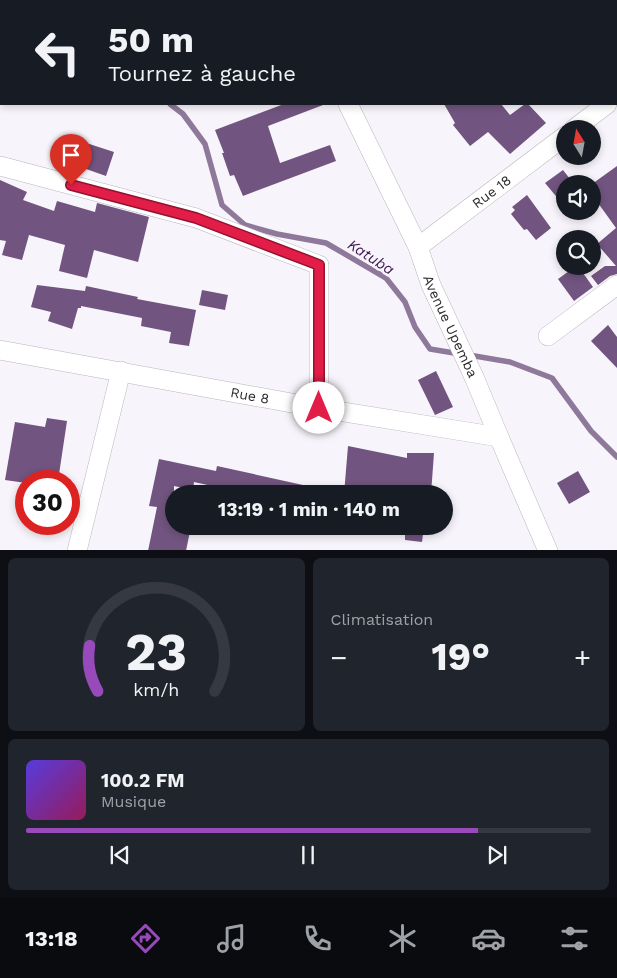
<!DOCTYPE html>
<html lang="fr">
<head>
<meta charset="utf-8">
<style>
	body { margin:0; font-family:"Work Sans",sans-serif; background:#20242c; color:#f1f3f6; height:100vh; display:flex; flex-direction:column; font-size:19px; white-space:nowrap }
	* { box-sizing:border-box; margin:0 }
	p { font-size:16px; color:#9ea1a6 }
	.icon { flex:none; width:28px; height:28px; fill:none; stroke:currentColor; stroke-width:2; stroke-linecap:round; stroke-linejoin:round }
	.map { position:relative; height:550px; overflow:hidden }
	.details { display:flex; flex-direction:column; gap:8px; padding:8px; background:#0d0f14; flex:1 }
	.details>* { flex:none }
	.top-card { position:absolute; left:0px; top:0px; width:618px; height:105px; box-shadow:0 2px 8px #0003; background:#171b24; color:#f1f3f6; overflow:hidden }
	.needle { width:32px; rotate:349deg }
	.buttons { position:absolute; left:556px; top:120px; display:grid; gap:10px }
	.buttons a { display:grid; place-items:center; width:45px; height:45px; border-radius:50%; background:#171b24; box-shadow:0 2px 8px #0003; font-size:25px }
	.speed { position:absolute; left:15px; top:470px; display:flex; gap:10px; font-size:25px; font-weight:700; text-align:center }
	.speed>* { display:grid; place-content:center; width:65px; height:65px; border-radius:50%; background:#171b24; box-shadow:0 2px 8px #0003; line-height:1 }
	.speed .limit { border:8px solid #d22; background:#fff; color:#111 }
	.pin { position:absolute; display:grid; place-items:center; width:42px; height:42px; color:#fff; margin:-51px -21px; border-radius:50% 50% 50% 0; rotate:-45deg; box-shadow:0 0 5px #0007 }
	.pin .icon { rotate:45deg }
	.me { position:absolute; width:55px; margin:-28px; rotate:0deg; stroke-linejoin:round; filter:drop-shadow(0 0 4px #0008) }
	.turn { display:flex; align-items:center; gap:18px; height:105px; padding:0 25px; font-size:22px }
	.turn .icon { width:65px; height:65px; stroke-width:2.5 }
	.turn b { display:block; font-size:35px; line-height:42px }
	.big { font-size:38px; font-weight:700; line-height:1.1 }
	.details .tile { flex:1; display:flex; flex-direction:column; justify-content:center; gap:8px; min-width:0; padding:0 18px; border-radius:8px; background:#20242c }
	.details .dial { align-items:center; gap:0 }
	.dial svg { height:130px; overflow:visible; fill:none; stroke:#363941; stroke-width:7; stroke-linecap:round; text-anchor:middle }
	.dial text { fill:#f1f3f6; stroke:none }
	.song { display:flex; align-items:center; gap:15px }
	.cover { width:60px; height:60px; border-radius:8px; background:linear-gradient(135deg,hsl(250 70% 55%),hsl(330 70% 35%)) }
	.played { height:5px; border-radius:2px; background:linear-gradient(90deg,#9849ba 80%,#363941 80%) }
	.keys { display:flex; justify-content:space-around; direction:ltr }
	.heat { display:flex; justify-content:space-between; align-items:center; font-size:28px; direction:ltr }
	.details .tiles { flex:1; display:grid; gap:8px; grid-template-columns:1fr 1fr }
	.tile:last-child { grid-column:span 2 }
	.trip { position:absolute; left:165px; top:485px; width:288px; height:50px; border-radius:25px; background:#171b24; box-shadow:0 2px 8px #0003; font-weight:700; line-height:50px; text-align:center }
	.tabs { display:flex; height:80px; justify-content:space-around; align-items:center; background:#090b0e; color:#9ea1a6 }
	.tabs .icon { width:35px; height:35px }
	.tabs .current { color:#9849ba }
	.tabs b { font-size:22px; color:#f1f3f6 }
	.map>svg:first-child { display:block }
</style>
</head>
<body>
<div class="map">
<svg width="617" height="551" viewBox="0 0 617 551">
	<rect width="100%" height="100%" fill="#f8f4fb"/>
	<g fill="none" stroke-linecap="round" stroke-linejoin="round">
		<!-- stream -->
		<path stroke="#8f799a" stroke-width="5.5" d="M0 21 1 22
			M170 104 183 114 205 144 222 205 245 225 277 234 326 243 386 278 405 302 415 327 430 349 460 354
			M469 355 510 362 552 378 591 431 617 457"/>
	</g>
	<!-- building -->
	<path fill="#71547f" d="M284 104H323V105L268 126 280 163 330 145 336 161 243 196 234 175 230 176 222 153H224L215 130Z
		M444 104H501L510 115 525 104H528L546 123 510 154 488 132 470 146 453 125 455 123Z
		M77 140 114 152 106 176 69 163Z
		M617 166V274L610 276 598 285 591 276 605 266H616L597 244 616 228 598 203 592 207V184Z
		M563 170 574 184H565V207L545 183Z
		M0 180 27 192 23 200 54 211 57 201 95 212 97 203 149 217 138 262 94 250 87 278 59 271 65 245 29 235 22 260 2 255 6 241 0 240Z
		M527 195 551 228 536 240 527 229 524 230 511 214 515 210 512 207Z
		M576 266H578L593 287 574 301 558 279Z
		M37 285 85 291 86 286 138 297 137 299 196 310 189 346 169 343 171 332 141 326 142 318 81 306V308H78L72 329 48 321 51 312 31 307Z
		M202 290 228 295 225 310 199 305Z
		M608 325 617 337V368L591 341Z
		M436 371 453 407 435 415 418 380Z
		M47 418 67 421 58 481H26V483L5 480 15 422 45 427Z
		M348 446 407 458V453H434L431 494H344Z
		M159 459 216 471 217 466 312 487 311 494H248L194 482 193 490 174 486V526H191L186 551H148L157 507 149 506Z
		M578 471 590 492 569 504 557 483Z
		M405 526H424L422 542 405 540Z"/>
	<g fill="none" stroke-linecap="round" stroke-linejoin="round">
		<!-- minor casing -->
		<g stroke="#bab6bc" stroke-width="20">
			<g id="minor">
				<path d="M299 0V1"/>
				<path d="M62 1 65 0"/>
				<path d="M449 1 450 0"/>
				<path id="s1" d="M348 104 418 247 431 285 474 377 499 437 548 551"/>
				<path d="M574 129 607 104"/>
				<path d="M0 166 196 218 319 265V408"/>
				<path id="s2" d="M418 247 565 136"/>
				<path d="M548 336 617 285"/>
				<path id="s3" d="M0 350 319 408 499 437"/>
				<path d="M77 551 121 371"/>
			</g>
		</g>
		<!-- minor -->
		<use href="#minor" stroke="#fff" stroke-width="19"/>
	</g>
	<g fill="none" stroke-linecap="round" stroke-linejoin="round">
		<!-- route casing -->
		<g stroke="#92132f" stroke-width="12">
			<path id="route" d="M71 185 196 218 319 265V408"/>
		</g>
		<!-- route -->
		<use href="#route" stroke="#e11d48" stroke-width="9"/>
	</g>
	<g text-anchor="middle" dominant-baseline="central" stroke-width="5" stroke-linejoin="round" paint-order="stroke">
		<!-- street labels -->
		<g font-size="14" fill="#2c2b2d" stroke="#f8f4fb">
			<text stroke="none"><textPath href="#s2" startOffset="92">Rue 18</textPath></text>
			<text stroke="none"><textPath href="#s1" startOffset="245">Avenue Upemba</textPath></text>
			<text stroke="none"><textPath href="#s3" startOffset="254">Rue 8</textPath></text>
		</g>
		<!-- water labels -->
		<g font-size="15" font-style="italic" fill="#411952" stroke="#f8f4fb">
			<text transform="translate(371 257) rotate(33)">Katuba</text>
		</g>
	</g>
</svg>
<div class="buttons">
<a><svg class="needle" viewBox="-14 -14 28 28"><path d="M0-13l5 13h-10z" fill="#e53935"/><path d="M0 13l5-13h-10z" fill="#9ea1a6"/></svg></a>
<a><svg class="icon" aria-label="sound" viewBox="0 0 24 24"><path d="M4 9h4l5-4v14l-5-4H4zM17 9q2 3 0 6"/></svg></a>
<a><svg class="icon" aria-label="search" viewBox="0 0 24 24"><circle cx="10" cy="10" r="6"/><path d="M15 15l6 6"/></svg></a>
</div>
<div class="speed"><div class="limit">30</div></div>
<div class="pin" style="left:71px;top:185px;background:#d93025"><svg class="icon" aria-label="arrive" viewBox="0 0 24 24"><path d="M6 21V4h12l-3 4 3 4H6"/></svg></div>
<svg class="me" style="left:319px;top:408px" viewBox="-20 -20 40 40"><circle r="19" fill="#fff"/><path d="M0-13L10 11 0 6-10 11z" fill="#e11d48"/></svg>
<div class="trip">13:19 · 1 min · 140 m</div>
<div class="top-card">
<div class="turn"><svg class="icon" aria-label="left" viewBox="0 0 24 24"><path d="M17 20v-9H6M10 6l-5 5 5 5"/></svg><div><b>50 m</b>Tournez à gauche</div></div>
</div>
</div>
<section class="details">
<div class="tiles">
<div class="tile dial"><svg viewBox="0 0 100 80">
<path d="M14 69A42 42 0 1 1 86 69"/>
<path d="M14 69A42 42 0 0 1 9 41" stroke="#9849ba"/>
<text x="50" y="56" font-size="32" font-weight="700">23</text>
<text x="50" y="72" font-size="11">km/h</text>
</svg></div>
<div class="tile"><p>Climatisation</p>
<div class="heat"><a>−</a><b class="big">19°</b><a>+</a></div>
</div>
<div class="tile">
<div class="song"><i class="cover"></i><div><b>100.2 FM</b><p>Musique</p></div></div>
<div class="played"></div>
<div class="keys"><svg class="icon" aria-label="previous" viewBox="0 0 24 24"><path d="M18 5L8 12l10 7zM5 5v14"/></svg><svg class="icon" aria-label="pause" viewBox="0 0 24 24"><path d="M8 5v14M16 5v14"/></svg><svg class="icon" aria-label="next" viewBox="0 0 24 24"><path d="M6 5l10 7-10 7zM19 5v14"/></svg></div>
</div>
</div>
</section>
<nav class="tabs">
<b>13:18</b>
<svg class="icon current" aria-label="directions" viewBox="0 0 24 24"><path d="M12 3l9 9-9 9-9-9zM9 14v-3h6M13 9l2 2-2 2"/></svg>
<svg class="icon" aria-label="music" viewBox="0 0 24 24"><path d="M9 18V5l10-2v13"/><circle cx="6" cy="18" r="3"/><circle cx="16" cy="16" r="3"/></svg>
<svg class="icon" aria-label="phone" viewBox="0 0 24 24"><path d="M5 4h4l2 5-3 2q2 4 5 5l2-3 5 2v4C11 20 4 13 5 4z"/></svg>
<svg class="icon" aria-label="climate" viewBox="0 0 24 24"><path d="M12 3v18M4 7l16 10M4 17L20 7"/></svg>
<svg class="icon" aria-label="car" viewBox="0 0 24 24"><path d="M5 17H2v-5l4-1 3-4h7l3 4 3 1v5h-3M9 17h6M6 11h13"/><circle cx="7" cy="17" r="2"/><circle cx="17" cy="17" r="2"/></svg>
<svg class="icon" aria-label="filters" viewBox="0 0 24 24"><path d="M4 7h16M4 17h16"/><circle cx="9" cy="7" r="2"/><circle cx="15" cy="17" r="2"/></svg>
</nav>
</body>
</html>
